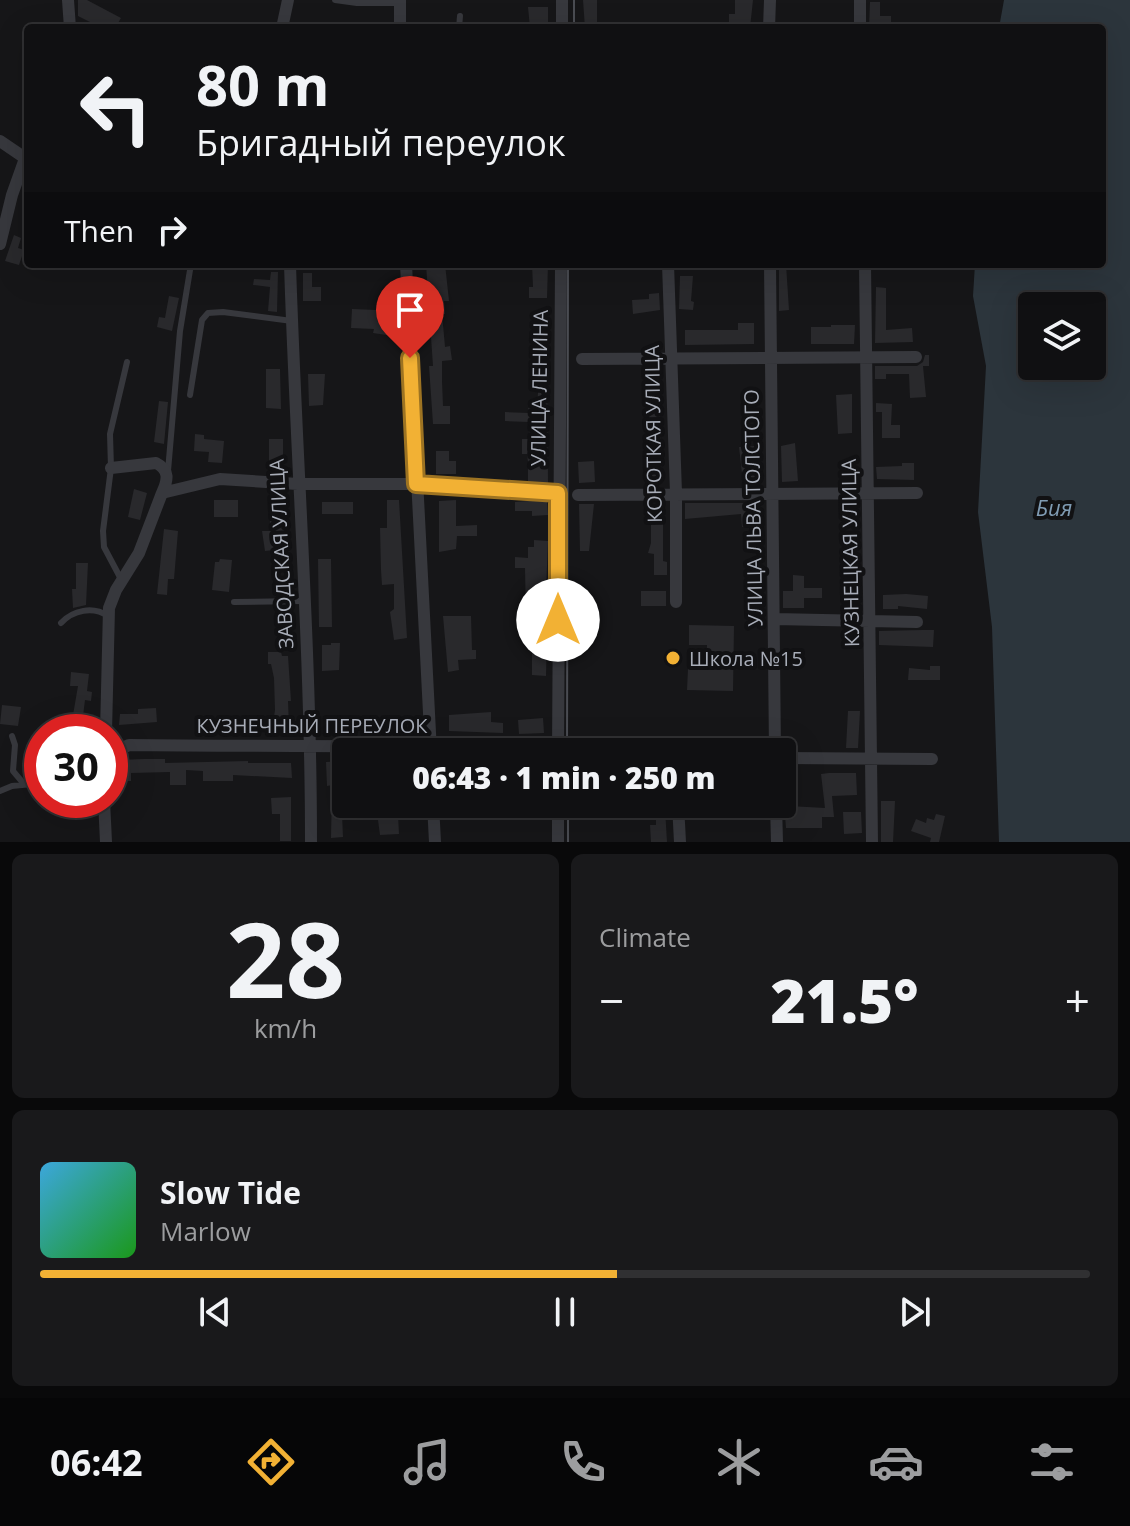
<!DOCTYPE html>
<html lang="en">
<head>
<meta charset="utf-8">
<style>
	body { margin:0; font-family:"Open Sans",sans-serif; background:#19191b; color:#f1f3f6; height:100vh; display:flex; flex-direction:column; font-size:30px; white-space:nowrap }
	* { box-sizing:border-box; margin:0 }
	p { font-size:26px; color:#9c9d9f }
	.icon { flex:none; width:44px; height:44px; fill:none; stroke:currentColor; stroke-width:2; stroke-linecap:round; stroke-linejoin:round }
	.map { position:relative; height:842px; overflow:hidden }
	.panel { display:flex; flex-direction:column; gap:12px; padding:12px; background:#09090a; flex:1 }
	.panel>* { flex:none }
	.guide { position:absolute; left:24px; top:24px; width:1082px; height:244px; border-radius:8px; box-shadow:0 8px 32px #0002,0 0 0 2px #303032; background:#101012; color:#f1f3f6; overflow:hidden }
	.tools { position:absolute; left:1018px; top:292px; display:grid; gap:16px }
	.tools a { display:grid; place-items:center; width:88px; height:88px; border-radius:8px; background:#101012; box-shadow:0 8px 32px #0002,0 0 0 2px #303032; font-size:40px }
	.speed { position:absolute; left:24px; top:714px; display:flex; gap:16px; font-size:40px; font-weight:700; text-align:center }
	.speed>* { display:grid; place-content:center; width:104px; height:104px; border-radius:50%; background:#101012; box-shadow:0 8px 32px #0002,0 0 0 2px #303032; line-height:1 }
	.speed .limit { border:12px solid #d22; background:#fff; color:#111 }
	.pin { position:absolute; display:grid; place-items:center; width:68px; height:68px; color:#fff; margin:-82px -34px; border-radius:50% 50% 50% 0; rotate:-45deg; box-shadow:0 0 8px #0007 }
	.pin .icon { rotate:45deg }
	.me { position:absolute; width:88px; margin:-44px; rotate:0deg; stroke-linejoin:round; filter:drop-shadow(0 0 6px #0008) }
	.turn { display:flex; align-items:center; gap:28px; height:168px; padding:0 40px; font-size:36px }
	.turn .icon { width:104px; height:104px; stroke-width:2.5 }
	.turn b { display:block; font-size:56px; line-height:68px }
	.then { display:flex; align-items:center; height:76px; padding:0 40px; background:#0003; gap:16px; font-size:30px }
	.big { font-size:60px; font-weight:800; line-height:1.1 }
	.panel .widget { flex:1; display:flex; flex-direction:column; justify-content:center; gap:12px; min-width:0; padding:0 28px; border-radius:12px; background:#19191b }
	.panel .dial { align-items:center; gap:0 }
	.dial b { font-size:104px; line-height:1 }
	.song { display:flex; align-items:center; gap:24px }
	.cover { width:96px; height:96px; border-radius:12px; background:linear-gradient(135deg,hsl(200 70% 55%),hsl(120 70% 35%)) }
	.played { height:8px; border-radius:4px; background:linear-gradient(90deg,#f2b134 55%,#303032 55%) }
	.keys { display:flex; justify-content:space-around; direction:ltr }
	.heat { display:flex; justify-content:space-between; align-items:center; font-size:44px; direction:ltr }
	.panel .tiles { flex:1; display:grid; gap:12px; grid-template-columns:1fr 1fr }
	.widget:last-child { grid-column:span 2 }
	.trip { position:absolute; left:332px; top:738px; width:464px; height:80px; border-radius:8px; background:#101012; box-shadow:0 8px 32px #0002,0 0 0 2px #303032; font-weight:800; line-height:80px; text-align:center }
	.tabs { display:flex; height:128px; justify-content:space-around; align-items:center; background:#060607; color:#9c9d9f }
	.tabs .icon { width:56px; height:56px }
	.tabs .current { color:#f2b134 }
	.tabs b { font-size:36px; color:#f1f3f6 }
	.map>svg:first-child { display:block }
</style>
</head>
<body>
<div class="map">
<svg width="1130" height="842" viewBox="0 0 1130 842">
	<rect width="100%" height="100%" fill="#161618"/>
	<!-- water -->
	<path fill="#2c353c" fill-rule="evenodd" d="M1004 0H1130V842H999L992 627 978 512 986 366 973 296 975 264H1102V28H999ZM1032 306H1092V366H1032Z"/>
	<!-- building -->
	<path fill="#29292c" d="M78 0H87L121 18 115 28H90L92 23 78 16Z
		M583 0H597V28H585Z
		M735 0H753L750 28H729V14H735Z
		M870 2H880V16H891V24H887V28H869Z
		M528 7H548V28H530Z
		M14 235 21 238 18 248 24 250 19 265 5 261Z
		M426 264H445L449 301H444L445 314H442L445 347 450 346 452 360 442 361V381L443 406H450V424H433L429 366H433Z
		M532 264H548L547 298H529V287H533Z
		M779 264H786L789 310 779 311Z
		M271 272H278L277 312 268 311 270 287 253 285 254 279 270 280Z
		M303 273H312V287H321V301H303Z
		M680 276H693L691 301 694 302 693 310 679 309Z
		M876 287 886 288V330L912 328 913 342 875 343Z
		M659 293 660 310 633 314 632 300 649 299V294Z
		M169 296 179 298 172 331 157 327 159 317 165 318Z
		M376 305H393V336L373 333 374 329 351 328 352 309 376 310Z
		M738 323H754V344L685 345V330H738Z
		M831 325H855L854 344H811V327H831Z
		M925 355H929V366H923L926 397 910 398 909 374H886V379H875V366H917L923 362Z
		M535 359H547L548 483 528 482V462L527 454H522V439H530L529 422 505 421V412L529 413 528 408H537L539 377H536Z
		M266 369H280L281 409 266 408Z
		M308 374H325L323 405 309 406Z
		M852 394V433L838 434 836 395Z
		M159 401 168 402 164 444 154 442Z
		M876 403 892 404 891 425H900V438H882V412H876Z
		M649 409H660L662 481 650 482 646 443H648L650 437Z
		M195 434 204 435V439L224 441 222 463 208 462 209 452 194 451Z
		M269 439H283V465L269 466Z
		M795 443 798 481 782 482 781 446Z
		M757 446 758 482H743L739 447Z
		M436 451H449V461H456V474H436Z
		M594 461 595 482 579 483 578 462Z
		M902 463H914V480L877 479 876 467 902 466Z
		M134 489 147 493 140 520 128 517Z
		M214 500H238V517H214Z
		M387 500H399L407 638 394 640 390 612 394 609V584L382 585 381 570 380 528H387Z
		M456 500V526L477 525V536H457L456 549 439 552V501Z
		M270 501H283L285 549 265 551 262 531H270Z
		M528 501H547L548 515 532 516V511H515V502Z
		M322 502H353V514H322Z
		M685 503H757L758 526 742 527 741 514 685 519Z
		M579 504H594L589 551H580Z
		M646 504H663V561L667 562V575H654V554L648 553 651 543V518H646Z
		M164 529 178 531 174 579H168L167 595 157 594Z
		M534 540 548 541 545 617 526 618 525 568H515V557L528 558V547H534Z
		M220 559 232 560 229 592 212 590 215 562H219Z
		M318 559H331L332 627H319Z
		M76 563H88L86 605 73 608 72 589H76Z
		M793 575 804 576V588H822V598H804V608H783V591H793Z
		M641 591H666V606H641Z
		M906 594 928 596 927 609 898 606V609H883V595Z
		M443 616H471L472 650H476V659L458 660 459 670 448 672Z
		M689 625 734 626 733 691 687 690 688 669H706L707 645H689Z
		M922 630H934L933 647 879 645V631Z
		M532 635H547L546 676 532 675Z
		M331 643H340L339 670 322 671V645H331Z
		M268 652H281L282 656H288L291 701H288L289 727H268V717H274L275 710 274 678 271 664H268Z
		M930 666H940V680H908L909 668 930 670Z
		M71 672 89 674 87 691 92 692 91 701 85 700 83 716 73 715 78 686H70Z
		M2 705 21 707 18 726 0 724Z
		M156 708 157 722 119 725 120 714H138V709Z
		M848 711H860L858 748H846Z
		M491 712V722L503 723V733L449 731V715Z
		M543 718 544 733 519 734 518 720Z
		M144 759H165V763L248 761V763H291L292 778 233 775V781H203V771L186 770V785H170V772L131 773V781H118V760Z
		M344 761V769H340L343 837 331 838 332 785 327 786 326 762Z
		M829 773H856L857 795 832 796 834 817H822V828H786L785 815H789V806L825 808 821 774Z
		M291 797V841H280V814H272L271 798Z
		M68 800H88V817L67 816Z
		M881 801H895L893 842H881Z
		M413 804V813L398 814 399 834 380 835 376 805Z
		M545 804V813L506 816 505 808Z
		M656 809H665L667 842H651L650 825H656Z
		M843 812H861L862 833 844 834Z
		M936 814 945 816 939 842H930L931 838 911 831 916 819 926 823 927 818 934 820Z"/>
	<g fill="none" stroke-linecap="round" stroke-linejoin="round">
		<!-- lane -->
		<path stroke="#37383d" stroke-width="6" d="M335 0 357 3H399
			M459 28 460 16
			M190 395 202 320 208 313 223 312 292 321
			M168 471 180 331 191 264
			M122 581 104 547 103 531 111 468 110 434 127 362
			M234 602 303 601
			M61 623C73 610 93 606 108 616
			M12 736 15 745 13 771 24 784
			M41 751 42 754
			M0 791 12 786 42 783"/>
		<!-- street -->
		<path stroke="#37383d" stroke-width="12" d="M68 0 70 28
			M562 0V28
			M860 0V28
			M282 28 288 0
			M400 28V0
			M769 28 770 0
			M0 141 25 158
			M0 244 12 195 28 150
			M290 264C296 457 311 649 311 842
			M406 264 431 752
			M668 264 676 493V602
			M770 264 775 752
			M865 264 872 842
			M582 359 916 357
			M111 468 156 463C170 470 168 480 162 493L220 479 298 484H416L558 493
			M578 495 917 493
			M775 619 917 622
			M106 732 109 608 116 590 139 553 162 493
			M558 752 561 264
			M110 754 129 745C306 747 483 744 660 752
			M782 758 932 759
			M104 800 106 842
			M433 804 435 842
			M558 804V842
			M678 804 680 842
			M776 804 777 842"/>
		<!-- tram -->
		<path stroke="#4a4c52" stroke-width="2" d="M574 28V0
			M567 752 568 264
			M568 804V842"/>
	</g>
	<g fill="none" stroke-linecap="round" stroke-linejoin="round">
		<!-- route casing -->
		<g stroke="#9d7322" stroke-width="20">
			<path id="route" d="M410 358 416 484 558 493V620"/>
		</g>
		<!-- route -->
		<use href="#route" stroke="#f2b134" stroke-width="14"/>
	</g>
	<!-- markers -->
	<circle fill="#f2b134" stroke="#111113" stroke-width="3" cx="673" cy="658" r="8"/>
	<g text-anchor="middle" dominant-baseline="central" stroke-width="8" stroke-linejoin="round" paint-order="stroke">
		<!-- street labels -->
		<g font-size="20" fill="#a8adb8" stroke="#111113">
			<text transform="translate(539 388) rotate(-89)">УЛИЦА ЛЕНИНА</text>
			<text transform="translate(653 434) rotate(-91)">КОРОТКАЯ УЛИЦА</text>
			<text transform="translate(753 508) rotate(-91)">УЛИЦА ЛЬВА ТОЛСТОГО</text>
			<text transform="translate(850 553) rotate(-91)">КУЗНЕЦКАЯ УЛИЦА</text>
			<text transform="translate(281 554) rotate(-93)">ЗАВОДСКАЯ УЛИЦА</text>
			<text x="312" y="725">КУЗНЕЧНЫЙ ПЕРЕУЛОК</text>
		</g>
		<!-- poi labels -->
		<g font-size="20" fill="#a8adb8" stroke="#111113" text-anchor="start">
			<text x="689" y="658">Школа №15</text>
		</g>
		<!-- water labels -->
		<g font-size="22" font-style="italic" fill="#7f9bb3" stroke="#111113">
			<text x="1054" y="507">Бия</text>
		</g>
	</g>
</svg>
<div class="tools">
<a><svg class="icon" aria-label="layers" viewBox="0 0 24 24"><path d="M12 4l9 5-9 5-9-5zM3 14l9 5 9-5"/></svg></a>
</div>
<div class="speed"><div class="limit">30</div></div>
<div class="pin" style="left:410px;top:358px;background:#d93025"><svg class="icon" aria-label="arrive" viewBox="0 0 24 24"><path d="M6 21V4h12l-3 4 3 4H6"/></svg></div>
<svg class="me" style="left:558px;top:620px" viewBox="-20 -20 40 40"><circle r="19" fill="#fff"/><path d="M0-13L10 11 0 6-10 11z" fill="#f2b134"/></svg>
<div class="trip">06:43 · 1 min · 250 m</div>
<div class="guide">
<div class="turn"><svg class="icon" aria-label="left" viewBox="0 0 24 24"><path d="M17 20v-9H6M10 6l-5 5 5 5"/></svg><div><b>80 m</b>Бригадный переулок</div></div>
<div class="then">Then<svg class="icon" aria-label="right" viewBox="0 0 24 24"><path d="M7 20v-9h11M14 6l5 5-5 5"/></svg></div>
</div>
</div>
<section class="panel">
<div class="tiles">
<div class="widget dial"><b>28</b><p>km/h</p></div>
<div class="widget"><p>Climate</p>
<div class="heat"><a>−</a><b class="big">21.5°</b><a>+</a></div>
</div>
<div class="widget">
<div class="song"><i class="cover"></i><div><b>Slow Tide</b><p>Marlow</p></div></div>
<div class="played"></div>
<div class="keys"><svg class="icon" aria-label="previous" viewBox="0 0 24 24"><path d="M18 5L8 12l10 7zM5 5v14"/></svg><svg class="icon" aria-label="pause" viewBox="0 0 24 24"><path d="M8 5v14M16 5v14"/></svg><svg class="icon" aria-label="next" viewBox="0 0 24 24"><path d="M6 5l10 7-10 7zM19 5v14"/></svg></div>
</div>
</div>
</section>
<nav class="tabs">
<b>06:42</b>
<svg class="icon current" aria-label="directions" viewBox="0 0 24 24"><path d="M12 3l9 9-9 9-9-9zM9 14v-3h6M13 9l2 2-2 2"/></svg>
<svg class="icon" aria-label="music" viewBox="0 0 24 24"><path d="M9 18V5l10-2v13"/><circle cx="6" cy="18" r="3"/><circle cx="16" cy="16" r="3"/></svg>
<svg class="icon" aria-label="phone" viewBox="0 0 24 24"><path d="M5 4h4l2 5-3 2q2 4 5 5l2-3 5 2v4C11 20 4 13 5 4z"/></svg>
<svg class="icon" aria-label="climate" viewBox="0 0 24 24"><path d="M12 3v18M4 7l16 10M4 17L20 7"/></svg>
<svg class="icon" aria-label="car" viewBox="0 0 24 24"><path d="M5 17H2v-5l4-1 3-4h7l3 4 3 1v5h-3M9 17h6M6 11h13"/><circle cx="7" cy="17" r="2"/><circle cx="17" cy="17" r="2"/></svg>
<svg class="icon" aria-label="filters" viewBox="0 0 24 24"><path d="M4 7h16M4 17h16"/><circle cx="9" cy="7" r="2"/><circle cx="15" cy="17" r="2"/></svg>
</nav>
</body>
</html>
